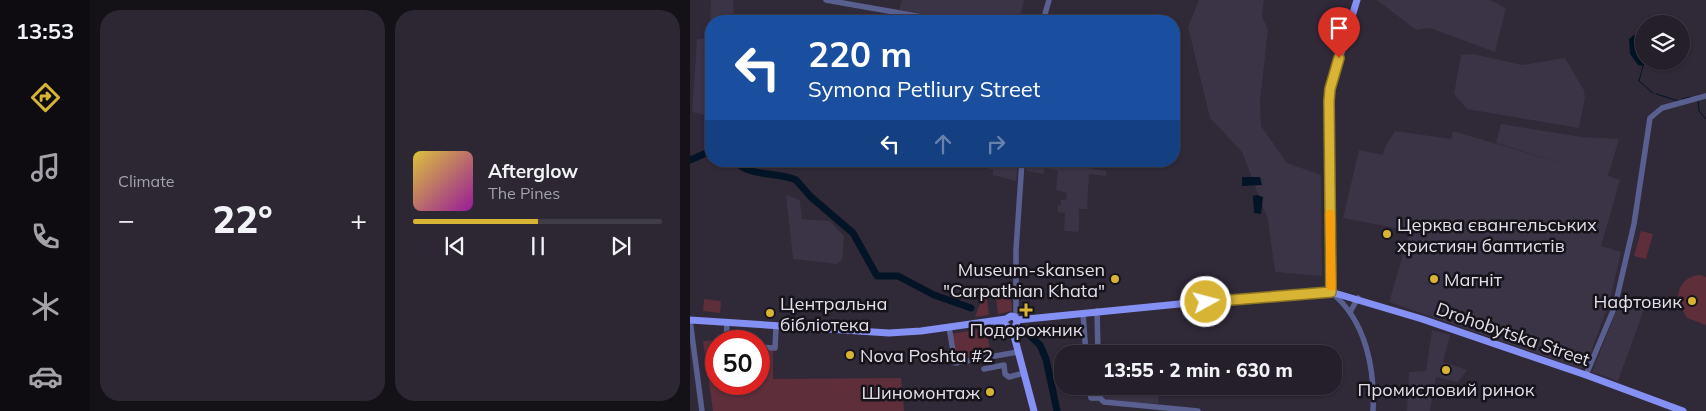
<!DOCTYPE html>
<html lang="en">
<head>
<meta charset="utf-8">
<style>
	body { margin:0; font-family:Mulish,sans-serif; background:#2c2732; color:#f1f3f6; height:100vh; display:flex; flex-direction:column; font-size:19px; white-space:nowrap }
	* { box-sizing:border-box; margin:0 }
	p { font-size:16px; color:#a3a2a8 }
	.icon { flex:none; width:28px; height:28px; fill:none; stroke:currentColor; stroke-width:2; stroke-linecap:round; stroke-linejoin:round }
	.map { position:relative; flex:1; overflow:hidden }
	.side { display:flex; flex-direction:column; gap:10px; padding:10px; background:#141117; width:600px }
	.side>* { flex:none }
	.hud { position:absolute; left:15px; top:15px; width:475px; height:152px; border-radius:20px; box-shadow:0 1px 4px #0004,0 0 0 1px #413d47; background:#1a4fa0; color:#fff; overflow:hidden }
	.fabs { position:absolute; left:945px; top:15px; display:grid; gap:10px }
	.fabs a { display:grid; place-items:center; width:55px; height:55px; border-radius:50%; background:#241f2a; box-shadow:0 1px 4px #0004,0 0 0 1px #413d47; font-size:25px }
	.speed { position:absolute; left:15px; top:330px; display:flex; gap:10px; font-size:25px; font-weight:700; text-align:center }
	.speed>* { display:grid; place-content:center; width:65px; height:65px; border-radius:50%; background:#241f2a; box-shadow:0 1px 4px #0004,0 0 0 1px #413d47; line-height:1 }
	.speed .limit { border:8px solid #d22; background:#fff; color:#111 }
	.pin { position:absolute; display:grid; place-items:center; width:42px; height:42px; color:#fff; margin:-51px -21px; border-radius:50% 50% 50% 0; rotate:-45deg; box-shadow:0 0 5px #0007 }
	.pin .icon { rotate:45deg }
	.me { position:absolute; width:55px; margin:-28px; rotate:83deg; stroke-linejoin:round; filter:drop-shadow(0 0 4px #0008) }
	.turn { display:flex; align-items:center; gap:18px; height:105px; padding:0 20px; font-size:22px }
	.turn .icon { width:65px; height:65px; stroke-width:2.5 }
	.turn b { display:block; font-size:35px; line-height:42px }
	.lanes { display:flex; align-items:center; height:48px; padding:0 20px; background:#0003; justify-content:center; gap:25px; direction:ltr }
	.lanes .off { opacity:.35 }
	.big { font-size:38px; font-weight:800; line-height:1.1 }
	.side .widget { flex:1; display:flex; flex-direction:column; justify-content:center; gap:8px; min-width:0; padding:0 18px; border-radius:20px; background:#2c2732 }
	.song { display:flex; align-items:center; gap:15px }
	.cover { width:60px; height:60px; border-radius:8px; background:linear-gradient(135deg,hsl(50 70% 55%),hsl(300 70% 35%)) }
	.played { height:5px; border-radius:2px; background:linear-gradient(90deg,#d8b434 50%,#413d47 50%) }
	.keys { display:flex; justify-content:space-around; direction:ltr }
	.heat { display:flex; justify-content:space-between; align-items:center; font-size:28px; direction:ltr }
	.side .tiles { flex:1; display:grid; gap:10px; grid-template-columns:repeat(2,1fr) }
	.trip { position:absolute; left:364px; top:345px; width:288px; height:50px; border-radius:20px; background:#241f2a; box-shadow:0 1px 4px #0004,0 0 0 1px #413d47; font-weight:800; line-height:50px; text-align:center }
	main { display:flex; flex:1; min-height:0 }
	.tab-bar { display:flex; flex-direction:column; width:90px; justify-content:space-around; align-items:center; background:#0e0c11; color:#a3a2a8 }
	.tab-bar .icon { width:35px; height:35px }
	.tab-bar .current { color:#d8b434 }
	.tab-bar b { font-size:22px; color:#f1f3f6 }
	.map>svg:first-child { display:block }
</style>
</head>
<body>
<main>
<nav class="tab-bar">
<b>13:53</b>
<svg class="icon current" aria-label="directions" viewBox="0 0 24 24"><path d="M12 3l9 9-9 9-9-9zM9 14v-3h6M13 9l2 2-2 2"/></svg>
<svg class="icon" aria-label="music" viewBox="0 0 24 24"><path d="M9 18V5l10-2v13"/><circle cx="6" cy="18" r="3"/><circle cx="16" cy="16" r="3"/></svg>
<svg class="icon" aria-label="phone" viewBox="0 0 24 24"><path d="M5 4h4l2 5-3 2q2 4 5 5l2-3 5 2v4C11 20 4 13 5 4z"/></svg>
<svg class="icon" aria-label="climate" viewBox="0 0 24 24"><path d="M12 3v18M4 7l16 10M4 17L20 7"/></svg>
<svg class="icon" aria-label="car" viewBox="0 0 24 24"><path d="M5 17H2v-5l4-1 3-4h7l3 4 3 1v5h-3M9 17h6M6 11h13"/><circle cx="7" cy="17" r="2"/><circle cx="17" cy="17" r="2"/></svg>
</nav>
<section class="side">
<div class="tiles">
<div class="widget"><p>Climate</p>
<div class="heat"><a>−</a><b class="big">22°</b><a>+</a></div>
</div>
<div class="widget">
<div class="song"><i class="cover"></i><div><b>Afterglow</b><p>The Pines</p></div></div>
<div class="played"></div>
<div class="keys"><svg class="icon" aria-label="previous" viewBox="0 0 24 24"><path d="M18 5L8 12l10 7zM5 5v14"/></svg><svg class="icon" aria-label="pause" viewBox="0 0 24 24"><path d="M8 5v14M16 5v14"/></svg><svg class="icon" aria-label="next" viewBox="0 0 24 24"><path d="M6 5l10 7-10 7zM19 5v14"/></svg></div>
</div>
</div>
</section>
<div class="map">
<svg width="1016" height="411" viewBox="0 0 1016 411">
	<rect width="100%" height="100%" fill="#302938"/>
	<!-- built -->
	<path fill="#3b3346" d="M21 0H43L44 21H21L19 116 2 112 7 39 19 38Z
		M212 0H334L329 21H277L209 10Z
		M509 0H574L572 16 578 30 570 101 571 126 597 163 631 175 632 276 585 272 578 220 552 152 520 118 498 27Z
		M687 0H800L816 8 805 52 740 28 726 30Z
		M783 54 832 65 875 58 894 90 895 98 889 128 777 109 764 94 771 55Z
		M811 124 892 137 929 139 918 176 930 180 911 246 931 252 920 300 895 368 891 369 699 302 720 231 653 218 669 150 693 155 695 147 705 131 761 139 763 131 880 166 806 143Z
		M269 161H328L326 181 303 175V170Z
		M343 161H366L369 163 370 161H386V166L416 171V176L399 174 397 209H389V232L374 231 375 213 368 212V205H371V200H376L377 193 366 190 368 171 355 168 353 174 336 171 338 164 342 165Z
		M96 195 110 200 112 219 140 221 154 236 152 260 147 264 103 259Z
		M931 299 955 307 928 381 902 372Z
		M742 330 760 335 753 362 777 370 768 382 746 377 740 411H717L719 372 736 371Z
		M413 386H470L468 404 418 400 413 397Z"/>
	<!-- green -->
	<path fill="#5e2e3b" d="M951 231 963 234 956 259 944 256Z
		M1010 275 1016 277V325L997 318 988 302C987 287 995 276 1010 275Z
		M321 297 322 311 308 314 306 298Z
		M14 299 31 301 30 313 13 311Z
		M292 299H297L299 315 285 317Z
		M296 328 301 355 266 361 261 334Z
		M34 340 26 341V384H69V346L83 347V379L211 378 214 411H23L13 341Z"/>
	<!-- water -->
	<path fill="#021425" d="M944 35 953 39 954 61H958L953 66 948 65 940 54 939 39Z
		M552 177H570L572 185 552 186Z
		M567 195 573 197 571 214 564 213 563 196Z"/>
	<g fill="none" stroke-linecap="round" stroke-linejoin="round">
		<!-- stream -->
		<path stroke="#021425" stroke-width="1" d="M953 66 949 81 963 93
			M966 94 989 101
			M992 99 1001 97
			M1008 100 1009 111 1016 119"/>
		<!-- river -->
		<path stroke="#021425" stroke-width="7" d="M0 160 21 151
			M46 161C57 177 90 172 106 180L121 197 163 233 187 276H208L244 295 281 308
			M331 328 350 345 356 359 367 411"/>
		<!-- minor -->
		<path stroke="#596090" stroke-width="5.5" d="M136 0 255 21
			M353 21 359 0
			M642 293C676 321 685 369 683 411
			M407 311 408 354
			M660 312 668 298
			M393 313 396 354
			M326 319V250L332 161
			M0 320 12 411
			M259 327 265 363 328 352
			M36 341 37 323
			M69 347 85 348 86 327
			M294 369 314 365 315 374 319 377 334 373
			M896 375 925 306 944 224 960 118 972 108 1016 96
			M398 386 401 398H410L414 402 508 411
			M409 386 410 398"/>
		<!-- major -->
		<path stroke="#8590f4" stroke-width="7" d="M641 292 640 89 667 0
			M0 320 199 333 231 331 316 319 321 316 325 317 327 322 323 332
			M327 320 560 297 641 292 732 319 896 375 993 411
			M306 322 316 325 323 332 344 411"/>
	</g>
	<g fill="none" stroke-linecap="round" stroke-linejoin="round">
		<!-- route casing -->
		<g stroke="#8c7522" stroke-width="12">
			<path id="route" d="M516 302 641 292 639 101 640 89 649 58"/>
		</g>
		<!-- route -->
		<use href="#route" stroke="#d8b434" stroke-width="9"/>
		<!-- slow -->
		<path stroke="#f59e0b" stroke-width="9" d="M640 214 641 286"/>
	</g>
	<!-- markers -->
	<g fill="#d8b434" stroke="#16141a" stroke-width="2">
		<circle cx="697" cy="234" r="5"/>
		<circle cx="425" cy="279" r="5"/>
		<circle cx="744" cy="279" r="5"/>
		<circle cx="1002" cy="301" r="5"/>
		<path d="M333.5 302.5h5v5h5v5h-5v5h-5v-5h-5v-5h5z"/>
		<circle cx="80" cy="313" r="5"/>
		<circle cx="160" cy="355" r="5"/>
		<circle cx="756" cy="370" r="5"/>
		<circle cx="300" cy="392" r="5"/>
	</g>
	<g text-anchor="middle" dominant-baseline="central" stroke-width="5" stroke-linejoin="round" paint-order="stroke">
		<!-- poi labels -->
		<g font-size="18" fill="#e3dfe8" stroke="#16141a" text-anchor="start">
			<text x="707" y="224">Церква євангельських<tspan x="707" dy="21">християн баптистів</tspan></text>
			<text x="415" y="269" text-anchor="end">Museum-skansen<tspan x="415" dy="21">"Carpathian Khata"</tspan></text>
			<text x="754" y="279">Магніт</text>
			<text x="992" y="301" text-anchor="end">Нафтовик</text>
			<text x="90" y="303">Центральна<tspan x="90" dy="21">бібліотека</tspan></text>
			<text x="336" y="329" text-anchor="middle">Подорожник</text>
			<text x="170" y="355">Nova Poshta #2</text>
			<text x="756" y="389" text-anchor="middle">Промисловий ринок</text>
			<text x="290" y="392" text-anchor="end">Шиномонтаж</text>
		</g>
		<!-- street labels -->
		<g font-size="18" fill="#e3dfe8" stroke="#16141a">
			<text transform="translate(823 334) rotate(19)">Drohobytska Street</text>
		</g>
	</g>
</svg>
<div class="fabs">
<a><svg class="icon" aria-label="layers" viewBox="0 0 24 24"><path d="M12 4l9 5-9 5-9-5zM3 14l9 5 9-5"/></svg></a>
</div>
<div class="speed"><div class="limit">50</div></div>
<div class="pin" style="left:649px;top:58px;background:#d93025"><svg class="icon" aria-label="arrive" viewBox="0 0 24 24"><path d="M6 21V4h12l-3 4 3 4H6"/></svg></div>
<svg class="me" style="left:516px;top:302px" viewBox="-20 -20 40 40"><circle r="17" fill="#d8b434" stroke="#fff" stroke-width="3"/><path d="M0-11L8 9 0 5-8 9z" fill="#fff"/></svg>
<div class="trip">13:55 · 2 min · 630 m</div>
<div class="hud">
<div class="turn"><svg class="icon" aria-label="left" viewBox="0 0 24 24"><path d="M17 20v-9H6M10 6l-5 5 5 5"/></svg><div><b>220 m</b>Symona Petliury Street</div></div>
<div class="lanes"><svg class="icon" aria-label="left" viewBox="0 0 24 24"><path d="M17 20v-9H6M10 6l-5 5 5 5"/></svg><svg class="icon off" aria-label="ahead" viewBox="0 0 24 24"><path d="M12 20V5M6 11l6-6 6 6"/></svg><svg class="icon off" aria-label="right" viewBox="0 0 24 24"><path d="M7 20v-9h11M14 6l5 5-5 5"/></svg></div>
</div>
</div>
</main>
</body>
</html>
